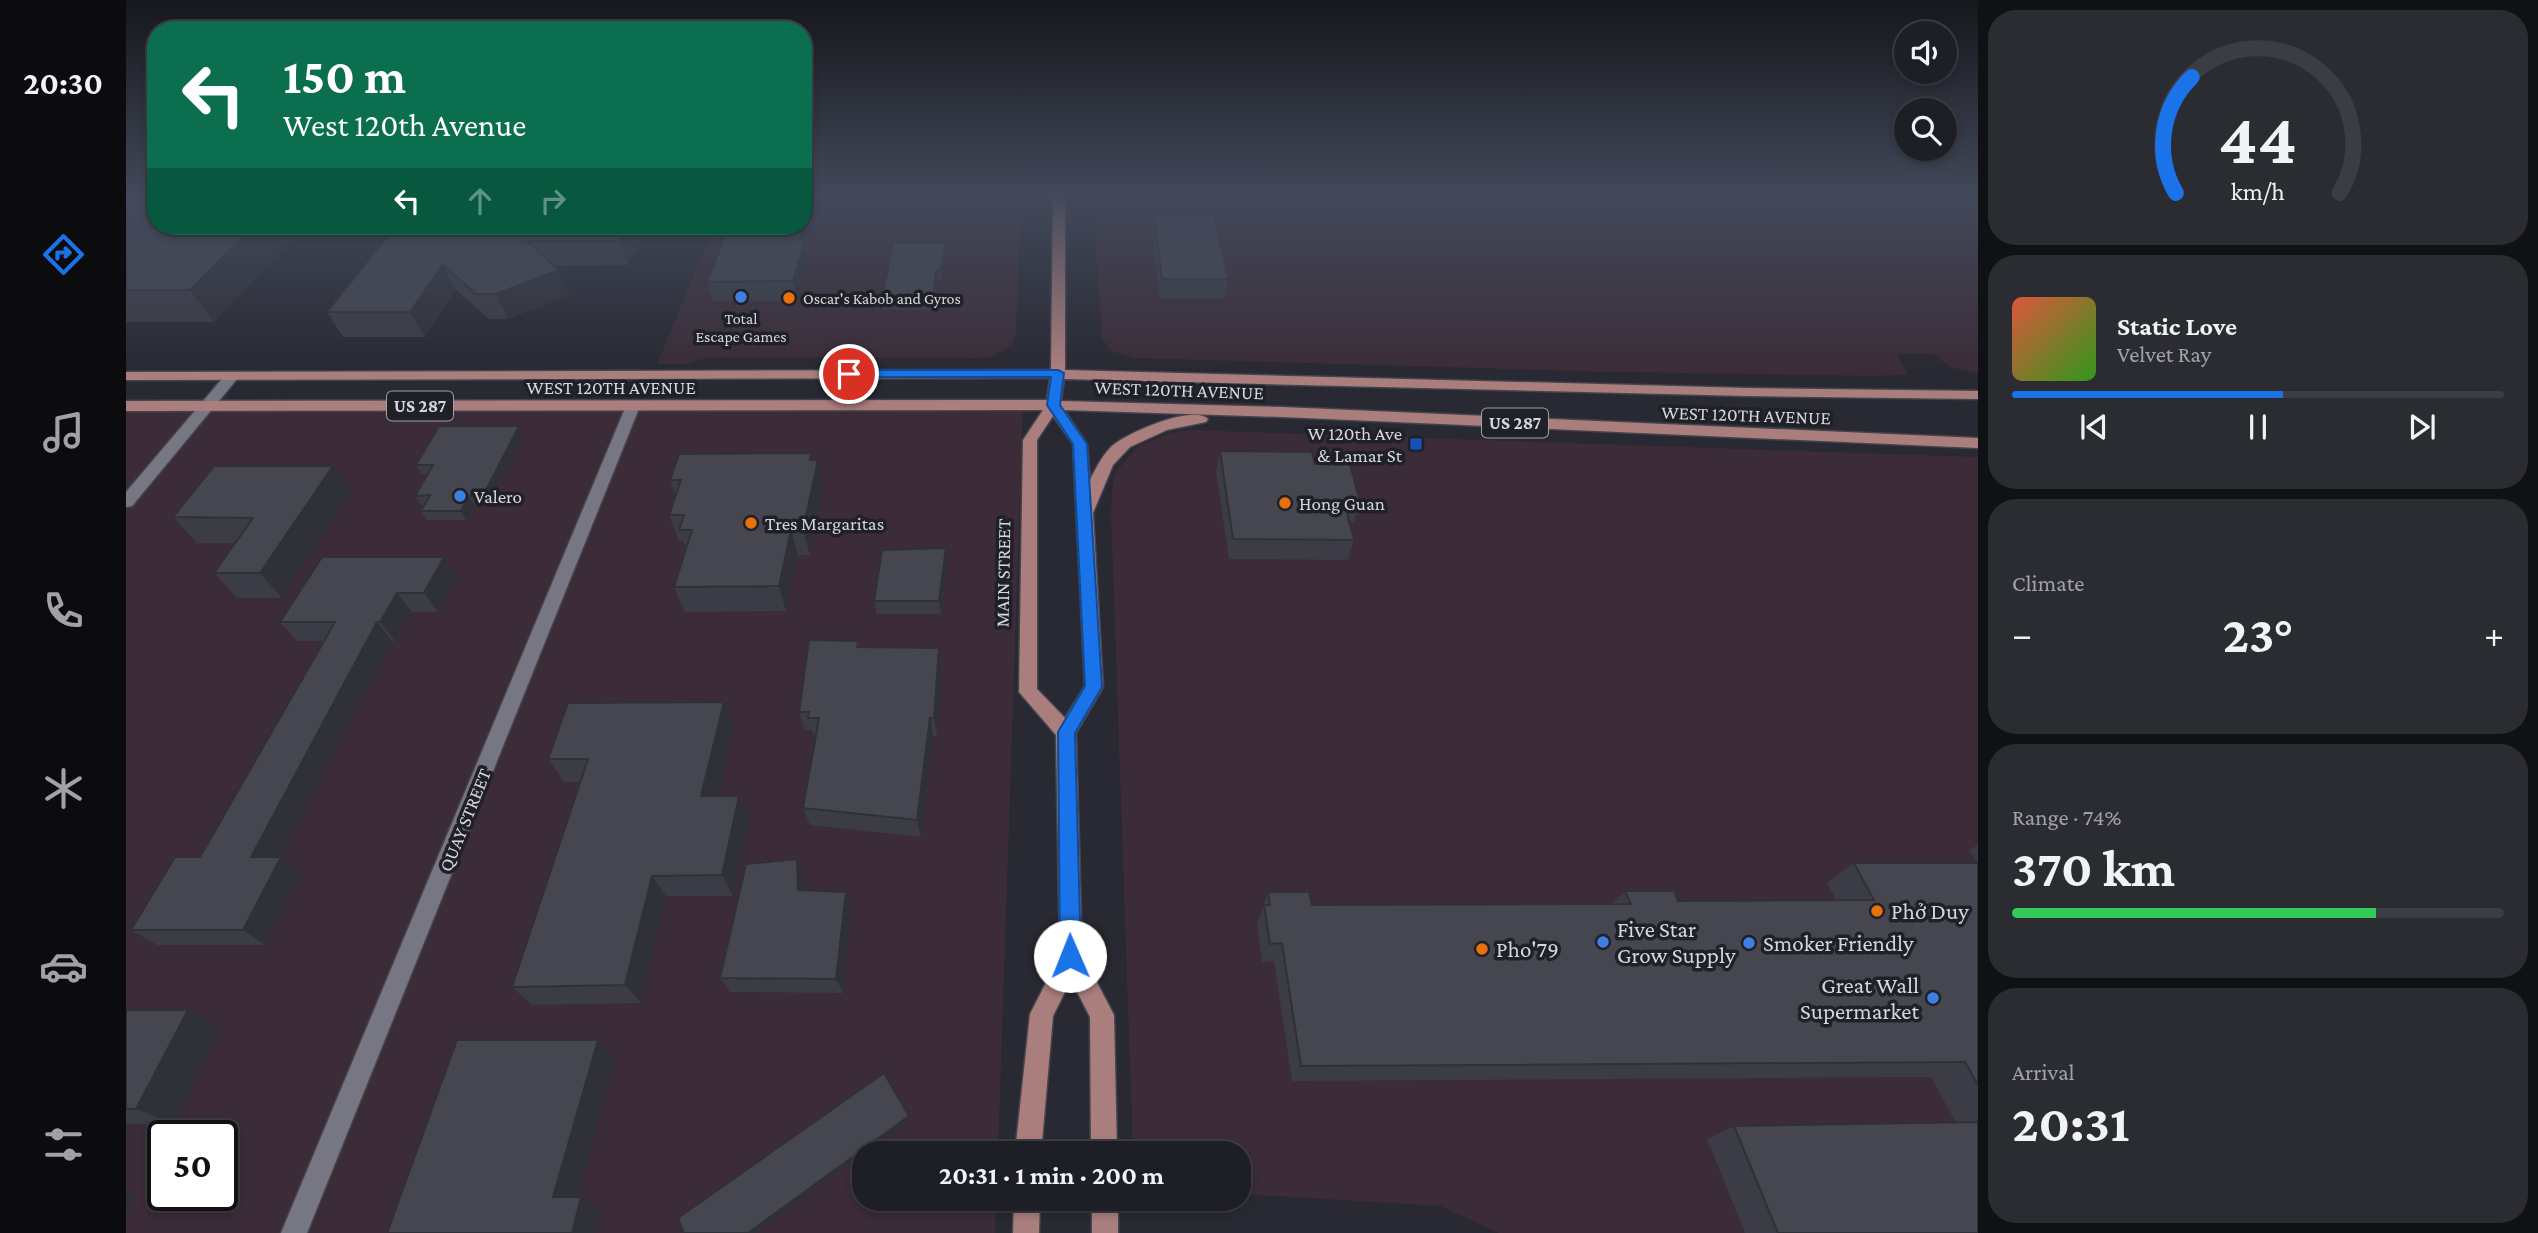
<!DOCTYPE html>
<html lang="en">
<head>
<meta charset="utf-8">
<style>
	body { margin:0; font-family:"Crimson Pro",serif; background:#2b2c32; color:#f1f3f6; height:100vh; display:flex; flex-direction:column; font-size:26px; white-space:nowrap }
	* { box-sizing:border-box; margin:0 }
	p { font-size:23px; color:#a1a2a7 }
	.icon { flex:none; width:38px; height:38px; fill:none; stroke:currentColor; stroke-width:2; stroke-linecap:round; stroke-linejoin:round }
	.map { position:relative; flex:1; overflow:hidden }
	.drawer { display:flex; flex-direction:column; gap:10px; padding:10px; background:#101115; width:560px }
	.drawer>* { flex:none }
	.top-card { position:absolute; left:21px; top:21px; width:665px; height:214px; border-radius:28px; box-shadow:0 4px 10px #0003,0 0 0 2px #3c3d43; background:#0b6e4f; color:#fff; overflow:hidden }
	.controls { position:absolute; left:1768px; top:21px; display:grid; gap:14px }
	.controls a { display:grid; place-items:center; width:63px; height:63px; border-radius:50%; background:#1e1f26; box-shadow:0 4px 10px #0003,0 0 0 2px #3c3d43; font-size:35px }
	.speed { position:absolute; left:21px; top:1120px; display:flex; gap:14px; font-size:35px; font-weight:700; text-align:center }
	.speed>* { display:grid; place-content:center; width:91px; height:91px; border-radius:50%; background:#1e1f26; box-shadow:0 4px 10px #0003,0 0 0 2px #3c3d43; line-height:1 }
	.speed .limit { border:4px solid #111; border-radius:10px; background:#fff; color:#111 }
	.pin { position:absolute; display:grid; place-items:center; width:60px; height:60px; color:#fff; margin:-30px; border:4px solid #fff; border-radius:50%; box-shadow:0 2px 7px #0007 }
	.me { position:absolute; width:77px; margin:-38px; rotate:359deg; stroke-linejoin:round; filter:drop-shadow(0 0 5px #0008) }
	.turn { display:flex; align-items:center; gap:24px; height:147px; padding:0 21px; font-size:32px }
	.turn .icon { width:91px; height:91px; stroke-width:2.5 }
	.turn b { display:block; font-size:49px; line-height:60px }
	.lanes { display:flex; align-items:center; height:66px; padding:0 21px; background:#0003; justify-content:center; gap:35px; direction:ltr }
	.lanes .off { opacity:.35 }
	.big { font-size:52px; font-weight:700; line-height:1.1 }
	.drawer .tile { flex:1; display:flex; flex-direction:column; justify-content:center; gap:10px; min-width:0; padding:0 24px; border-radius:28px; background:#2b2c32 }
	.drawer .dial { align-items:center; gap:0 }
	.dial svg { height:182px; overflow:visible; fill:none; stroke:#3c3d43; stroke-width:7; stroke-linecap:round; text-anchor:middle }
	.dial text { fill:#f1f3f6; stroke:none }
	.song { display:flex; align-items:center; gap:21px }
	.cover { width:84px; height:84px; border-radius:10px; background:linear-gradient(135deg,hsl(10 70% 55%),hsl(110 70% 35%)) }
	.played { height:7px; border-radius:4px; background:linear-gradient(90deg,#1a73e8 55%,#3c3d43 55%) }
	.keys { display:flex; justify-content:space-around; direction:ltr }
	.heat { display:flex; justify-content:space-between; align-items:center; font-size:38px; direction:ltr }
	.charge { height:10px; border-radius:5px; background:linear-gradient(90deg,#34c759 74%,#3c3d43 0) }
	.trip { position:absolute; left:726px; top:1141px; width:399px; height:70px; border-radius:28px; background:#1e1f26; box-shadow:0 4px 10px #0003,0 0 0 2px #3c3d43; font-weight:700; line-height:70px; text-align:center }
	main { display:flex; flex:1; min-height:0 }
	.tab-bar { display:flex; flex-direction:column; width:126px; justify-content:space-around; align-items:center; background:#0c0c0f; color:#a1a2a7 }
	.tab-bar .icon { width:49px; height:49px }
	.tab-bar .on { color:#1a73e8 }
	.tab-bar b { font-size:32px; color:#f1f3f6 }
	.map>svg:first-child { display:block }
</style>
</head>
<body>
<main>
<nav class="tab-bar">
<b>20:30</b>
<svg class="icon on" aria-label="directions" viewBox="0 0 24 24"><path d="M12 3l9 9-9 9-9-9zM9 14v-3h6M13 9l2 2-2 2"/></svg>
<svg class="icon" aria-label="music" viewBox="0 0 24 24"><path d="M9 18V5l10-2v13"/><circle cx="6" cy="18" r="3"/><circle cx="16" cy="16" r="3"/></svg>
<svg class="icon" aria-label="phone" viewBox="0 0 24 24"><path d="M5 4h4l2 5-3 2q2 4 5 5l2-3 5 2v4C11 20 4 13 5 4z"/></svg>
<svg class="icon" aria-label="climate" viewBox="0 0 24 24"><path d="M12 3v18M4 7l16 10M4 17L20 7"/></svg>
<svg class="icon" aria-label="car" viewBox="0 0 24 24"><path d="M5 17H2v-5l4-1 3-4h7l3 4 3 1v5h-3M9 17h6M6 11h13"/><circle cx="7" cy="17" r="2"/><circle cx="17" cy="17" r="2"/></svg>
<svg class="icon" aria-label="filters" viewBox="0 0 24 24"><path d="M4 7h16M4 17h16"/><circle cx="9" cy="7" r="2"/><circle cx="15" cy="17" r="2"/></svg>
</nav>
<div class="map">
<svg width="1852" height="1233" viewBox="0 0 1852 1233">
	<rect width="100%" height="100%" fill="#282932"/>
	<!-- commercial -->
	<path fill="#3b2c38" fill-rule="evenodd" d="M677 197H894L890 335 886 344 868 356 854 358 584 357 560 364H531L588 226H677Z
		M967 197H1720L1730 207H1852V374L1824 367 1808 354H1771L1782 375 1746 376 1482 372 1009 358 985 351 976 338Z
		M0 406H897L872 1153H738V1199H870L869 1233H0ZM37 1136H96V1195H37Z
		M1064 430 1852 457V1233H1373L1314 1206 1113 1194V1153H1007L985 512 987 480 992 469 1013 446 1043 433Z"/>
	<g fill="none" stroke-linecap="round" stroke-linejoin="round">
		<!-- minor casing -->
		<g stroke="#44454c" stroke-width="3">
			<path id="minor" d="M106 372 113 376 111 379 6 506 0 507V492L101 373Z
				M507 401 514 406 181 1233H155L500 406Z"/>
		</g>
		<!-- major casing -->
		<g stroke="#44454c" stroke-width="3">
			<path id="major" d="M927 197H939V370L1621 388 1852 391V399L1621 396 938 379 935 401 1156 407 1852 438V448L1156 417 938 410 961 444 964 480C970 468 976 456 985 447 1000 433 1067 404 1082 419L1080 422 1041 430 1004 447 987 465 967 513 977 687 950 733 956 954 988 1015 991 1153H965L964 1017 945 980 927 1016 915 1153H889L904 1014 934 955 930 735 893 692 897 440 917 410 0 411V401L921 400 924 378 0 380V372L925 370ZM927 416 947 444 959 686 939 718 911 689V440Z
				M888 1199H914L913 1233H887Z
				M966 1199H992V1233H966Z"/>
		</g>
		<!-- minor -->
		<use href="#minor" fill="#767782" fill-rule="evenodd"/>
		<!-- major -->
		<use href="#major" fill="#ab7e7e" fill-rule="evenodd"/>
	</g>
	<!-- wall -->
	<path fill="#3b3c45" d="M0 197 30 226H178L88 322H0Z
		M695 197 681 248 683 259 671 301H587L581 282Z
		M1200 197H1454L1446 202H1211Z
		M1028 215 1102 279 1099 299H1034L1026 234Z
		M270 226 516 237 502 265 428 266 432 270 443 295 382 319H363L330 290 299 337H217L201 312Z
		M819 243V253L816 280H811L808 306H805V310L757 309 756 299Z
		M398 435 362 505H348L340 520H301L295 511 298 505H295L289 496 301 474H296L290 465Z
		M1094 451 1189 464 1234 502 1228 522H1223L1228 540 1222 560 1103 559 1090 471Z
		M685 453 687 460 698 485 684 555H672L660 611 559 612 548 587 560 549 557 541H553L543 515 550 496 544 480Z
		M226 491 156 598H111L88 573 109 543H71L47 517Z
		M820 548 822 562 815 614H751L748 601Z
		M318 557 330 576 312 612H286L269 641H266L154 857 176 873 139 945H31L5 930 74 857 198 641H171L154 622Z
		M732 641 733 647 813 648 816 667 811 736H807L795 837 684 825 677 808 690 736H688L686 730 679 731 673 712Z
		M608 726 592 796H613L624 818 607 896H540L515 1003 406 1005 386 987 454 782H438L422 759Z
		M1852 845V1233H1619L1581 1139 1608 1126 1830 1123 1805 1077 1166 1081 1148 961 1136 962 1131 924 1142 892 1186 905 1486 904 1499 891 1552 901 1710 900 1701 883 1728 863H1851L1843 850Z
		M671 859 678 875V890L720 892 725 907 717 993 604 992 594 978Z
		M0 1010H62L96 1027 48 1124H0Z"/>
	<!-- shaded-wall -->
	<path fill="#303138" d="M20 197H30V221L16 201Z
		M686 197H695L681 248 683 259 671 301 667 281 674 240Z
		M128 226H178L88 322 64 290Z
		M501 226H512L516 237 502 265 494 241Z
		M819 243V253L816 280 815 270Z
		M317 265 330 290 299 337 284 312Z
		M432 270 443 295 382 319 370 294Z
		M810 271 811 280 808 306 807 296Z
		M393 426 398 435 362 505 357 496Z
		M685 453 690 471 692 460 698 485 684 555 677 530Z
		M207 466 226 491 156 598 134 573Z
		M343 496 348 505 340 520 335 511Z
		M665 530 672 555 660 611 653 586Z
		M820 548 822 562 815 614 813 601Z
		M318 557 330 576 312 612 298 593Z
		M271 593 286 612 269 641 254 622Z
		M251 622 266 641 146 873 125 857Z
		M813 648 816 667 811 736 808 718Z
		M598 702 608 726 587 818 575 796Z
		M804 718 807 736 795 837 791 820Z
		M613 796 624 818 607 896 596 875Z
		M155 857 176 873 139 945 117 930Z
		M671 859 678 875 679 906 672 890Z
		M526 876 540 896 515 1003 499 985Z
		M720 892 725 907 717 993 710 979Z
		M62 1010 96 1027 48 1124 10 1109Z
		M472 1040 490 1057 449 1209 427 1197Z
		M783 1116 784 1120 630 1233H622Z
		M0 1191 10 1194 0 1215Z
		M455 1197 475 1209 469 1233H446Z"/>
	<!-- building -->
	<path fill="#454650" stroke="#303138" stroke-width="2" d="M0 197H20L16 201H30V226H128L64 290H0Z
		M677 197H686L674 240H679L667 281 581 282 603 226H677Z
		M1028 215H1088L1102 279H1036Z
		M270 226H501L494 241H401L432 270 370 294H350L317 265 284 312H201Z
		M767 243H819L815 270 810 271 807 296H804V300L756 299Z
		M313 426H393L357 496H343L335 511H295L304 495 289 496 307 465H290Z
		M1094 451 1186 452 1189 464H1224L1234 502H1218L1228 540 1107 539Z
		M685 453 684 460H692L677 530H665L653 586 548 587 566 530H553L558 515H543L555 480H544L553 454Z
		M88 466H207L134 573H88L127 518 47 517Z
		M820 548 813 601H748L756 550Z
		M196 557H318L298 593H271L254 622H251L125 857H155L117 930H5L49 857H74L209 622H154Z
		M683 640 732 641 731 647 813 648 808 718H804L791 820 677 808 693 718H682L683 712H673Z
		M598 702 575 796H613L596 875 526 876 499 985 386 987 462 759H422L442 703Z
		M671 859 672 890 720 892 710 979 594 978 620 864Z
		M1728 863H1852V1085L1839 1062 1175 1066 1156 943 1144 944 1138 905H1144L1142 892H1183L1186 905 1505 904 1499 891H1548L1552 901 1748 900Z
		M0 1010H62L10 1109H0Z
		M331 1040H472L427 1197H455L446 1233H261Z
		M758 1073 783 1116 622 1233H558L552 1218Z
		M1852 1122V1233H1652L1608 1126Z"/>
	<!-- sky -->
	<linearGradient id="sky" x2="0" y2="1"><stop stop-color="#16171c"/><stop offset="0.53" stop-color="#42495a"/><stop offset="1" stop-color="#42495a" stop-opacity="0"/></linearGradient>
	<rect width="1852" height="370" fill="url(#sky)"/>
	<!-- route -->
	<path fill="#1a73e8" stroke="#114b97" stroke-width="2" d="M723 370H932L938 373 934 405 961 444 976 687 949 733 955 956 952 963 944 966 937 963 934 956 932 732 959 686 947 444 921 405 925 377H718V371Z"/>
	<!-- markers -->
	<g fill="#3f7fe0" stroke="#1f2028" stroke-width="2.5">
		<circle cx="615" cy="297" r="7"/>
		<circle cx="334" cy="496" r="7"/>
		<circle cx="1477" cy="942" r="7"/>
		<circle cx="1623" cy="943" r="7"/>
		<circle cx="1807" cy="998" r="7"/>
	</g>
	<g fill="#e8710a" stroke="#1f2028" stroke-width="2.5">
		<circle cx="663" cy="298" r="7"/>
		<circle cx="1159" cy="503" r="7"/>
		<circle cx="625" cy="523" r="7"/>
		<circle cx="1751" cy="911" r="7"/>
		<circle cx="1356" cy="949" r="7"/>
	</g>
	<rect fill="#1a4fb4" stroke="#1f2028" stroke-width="2.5" x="1283" y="437" width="14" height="14" rx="3.5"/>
	<g text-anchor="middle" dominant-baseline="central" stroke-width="7" stroke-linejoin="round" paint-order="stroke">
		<!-- far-poi labels -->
		<g font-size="16" fill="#d6d7dc" stroke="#1f2028" text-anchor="start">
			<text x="677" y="298">Oscar's Kabob and Gyros</text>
			<text x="615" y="318" text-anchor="middle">Total<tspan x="615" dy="18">Escape Games</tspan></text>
		</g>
		<!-- shield labels -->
		<g fill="#1f2028" stroke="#9fa0a6" stroke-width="2">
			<rect x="261" y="391.5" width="66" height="29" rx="5"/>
			<rect x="1356" y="408.5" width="66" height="29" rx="5"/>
		</g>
		<g font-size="18" font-weight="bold" fill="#d6d7dc">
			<text x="294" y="406">US 287</text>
			<text x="1389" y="423">US 287</text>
		</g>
		<!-- street labels -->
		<g font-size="19" fill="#d6d7dc" stroke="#1f2028">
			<text x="485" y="387">WEST 120TH AVENUE</text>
			<text transform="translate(1053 390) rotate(2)">WEST 120TH AVENUE</text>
			<text transform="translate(1620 415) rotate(2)">WEST 120TH AVENUE</text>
			<text transform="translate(877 573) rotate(-89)">MAIN STREET</text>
			<text transform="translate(339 820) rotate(-68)">QUAY STREET</text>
		</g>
		<!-- poi labels -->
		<g font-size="19" fill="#d6d7dc" stroke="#1f2028" text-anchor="start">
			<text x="1276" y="433" text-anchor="end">W 120th Ave<tspan x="1276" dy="22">&amp; Lamar St</tspan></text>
			<text x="348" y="496">Valero</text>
			<text x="1173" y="503">Hong Guan</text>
			<text x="639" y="523">Tres Margaritas</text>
		</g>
		<!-- near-poi labels -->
		<g font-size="23" fill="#d6d7dc" stroke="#1f2028" text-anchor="start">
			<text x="1765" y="911">Phở Duy</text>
			<text x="1491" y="929">Five Star<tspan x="1491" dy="26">Grow Supply</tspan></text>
			<text x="1637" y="943">Smoker Friendly</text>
			<text x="1370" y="949">Pho'79</text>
			<text x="1793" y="985" text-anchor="end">Great Wall<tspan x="1793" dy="26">Supermarket</tspan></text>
		</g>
	</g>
</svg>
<div class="controls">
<a><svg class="icon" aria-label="sound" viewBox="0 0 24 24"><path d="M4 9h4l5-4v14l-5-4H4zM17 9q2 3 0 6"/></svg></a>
<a><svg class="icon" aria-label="search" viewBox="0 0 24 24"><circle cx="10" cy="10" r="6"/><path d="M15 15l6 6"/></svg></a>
</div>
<div class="speed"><div class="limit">50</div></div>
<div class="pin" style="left:723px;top:374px;background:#d93025"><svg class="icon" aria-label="arrive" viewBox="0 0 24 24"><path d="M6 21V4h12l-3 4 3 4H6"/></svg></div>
<svg class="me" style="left:944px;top:956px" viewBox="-20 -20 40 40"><circle r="19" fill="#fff"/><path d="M0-13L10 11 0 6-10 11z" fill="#1a73e8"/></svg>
<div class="trip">20:31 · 1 min · 200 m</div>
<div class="top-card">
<div class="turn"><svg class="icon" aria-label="left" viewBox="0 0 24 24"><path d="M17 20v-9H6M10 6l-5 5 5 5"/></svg><div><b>150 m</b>West 120th Avenue</div></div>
<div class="lanes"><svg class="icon" aria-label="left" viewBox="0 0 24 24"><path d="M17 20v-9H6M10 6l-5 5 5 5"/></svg><svg class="icon off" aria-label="ahead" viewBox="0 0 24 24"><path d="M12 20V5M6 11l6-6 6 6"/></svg><svg class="icon off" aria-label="right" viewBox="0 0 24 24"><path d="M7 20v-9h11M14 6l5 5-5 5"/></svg></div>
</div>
</div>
<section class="drawer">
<div class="tile dial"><svg viewBox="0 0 100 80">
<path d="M14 69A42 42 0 1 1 86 69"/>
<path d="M14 69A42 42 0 0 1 21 18" stroke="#1a73e8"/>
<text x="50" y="56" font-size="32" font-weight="700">44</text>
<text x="50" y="72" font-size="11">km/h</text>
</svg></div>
<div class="tile">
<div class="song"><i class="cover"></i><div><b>Static Love</b><p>Velvet Ray</p></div></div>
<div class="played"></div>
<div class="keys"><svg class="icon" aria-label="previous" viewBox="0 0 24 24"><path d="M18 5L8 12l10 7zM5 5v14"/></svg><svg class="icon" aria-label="pause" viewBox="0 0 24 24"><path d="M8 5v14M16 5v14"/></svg><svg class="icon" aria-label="next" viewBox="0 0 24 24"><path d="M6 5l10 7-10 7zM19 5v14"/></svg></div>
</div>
<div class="tile"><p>Climate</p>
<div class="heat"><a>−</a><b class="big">23°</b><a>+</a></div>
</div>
<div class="tile"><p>Range · 74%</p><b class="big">370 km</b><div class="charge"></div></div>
<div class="tile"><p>Arrival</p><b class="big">20:31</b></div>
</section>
</main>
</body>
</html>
